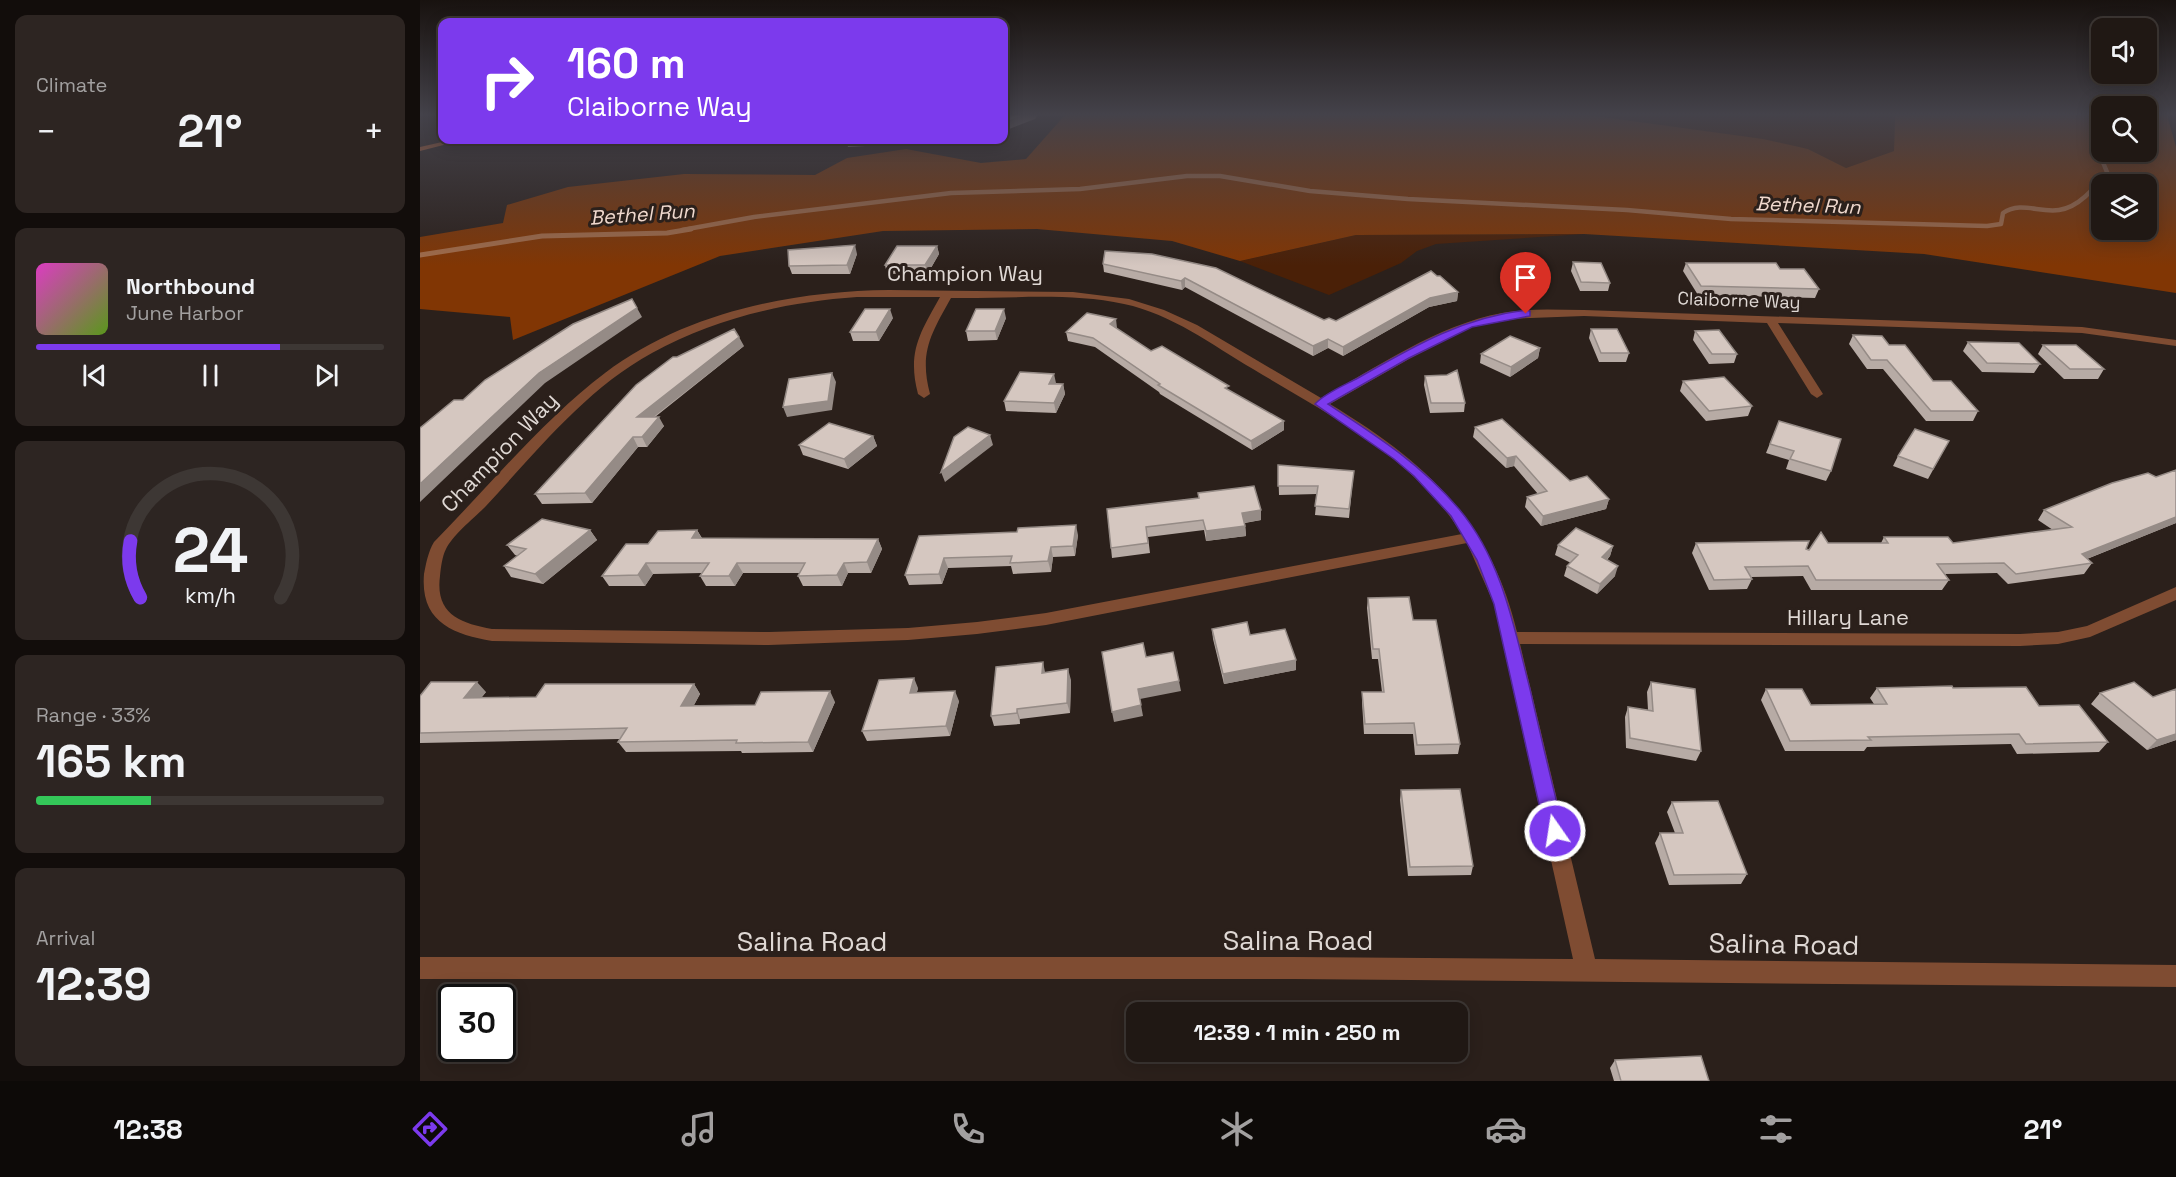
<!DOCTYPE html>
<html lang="en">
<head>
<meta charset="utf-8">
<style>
	body { margin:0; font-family:"Space Grotesk",sans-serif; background:#2d2522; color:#f1f3f6; height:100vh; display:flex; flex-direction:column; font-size:22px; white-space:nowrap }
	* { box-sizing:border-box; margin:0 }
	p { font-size:20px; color:#a2a0a0 }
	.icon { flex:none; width:33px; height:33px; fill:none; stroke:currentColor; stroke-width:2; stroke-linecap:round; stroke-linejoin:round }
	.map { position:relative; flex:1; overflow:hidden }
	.drawer { display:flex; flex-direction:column; gap:15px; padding:15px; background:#120d0b; width:420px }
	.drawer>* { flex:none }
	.guide { position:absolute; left:18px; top:18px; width:570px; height:126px; border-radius:12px; box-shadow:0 3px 15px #0003,0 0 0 2px #3d3734; background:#7c3aed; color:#fff; overflow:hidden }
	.controls { position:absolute; left:1671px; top:18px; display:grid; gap:12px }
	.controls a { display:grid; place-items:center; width:66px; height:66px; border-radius:12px; background:#201814; box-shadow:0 3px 15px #0003,0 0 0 2px #3d3734; font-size:30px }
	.speed { position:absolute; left:18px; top:984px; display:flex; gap:12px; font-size:30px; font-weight:700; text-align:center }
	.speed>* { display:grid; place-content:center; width:78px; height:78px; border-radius:50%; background:#201814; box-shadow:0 3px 15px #0003,0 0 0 2px #3d3734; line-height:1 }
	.speed .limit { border:3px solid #111; border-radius:9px; background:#fff; color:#111 }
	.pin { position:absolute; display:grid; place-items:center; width:51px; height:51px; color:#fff; margin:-62px -26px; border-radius:50% 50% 50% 0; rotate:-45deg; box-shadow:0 0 6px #0007 }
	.pin .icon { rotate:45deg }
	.me { position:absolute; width:66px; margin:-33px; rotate:347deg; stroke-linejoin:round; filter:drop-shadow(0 0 4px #0008) }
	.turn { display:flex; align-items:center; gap:21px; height:126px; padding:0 30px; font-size:27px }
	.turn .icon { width:78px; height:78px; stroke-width:2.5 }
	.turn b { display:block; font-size:42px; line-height:51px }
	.big { font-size:45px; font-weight:600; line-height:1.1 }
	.drawer .tile { flex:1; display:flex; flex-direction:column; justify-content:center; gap:9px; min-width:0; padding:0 21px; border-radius:12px; background:#2d2522 }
	.drawer .dial { align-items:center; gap:0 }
	.dial svg { height:156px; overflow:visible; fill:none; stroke:#3d3734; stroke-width:7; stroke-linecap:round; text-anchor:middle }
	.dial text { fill:#f1f3f6; stroke:none }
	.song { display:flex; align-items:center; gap:18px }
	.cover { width:72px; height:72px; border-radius:9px; background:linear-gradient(135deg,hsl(310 70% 55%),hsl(90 70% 35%)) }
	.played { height:6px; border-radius:3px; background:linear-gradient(90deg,#7c3aed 70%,#3d3734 70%) }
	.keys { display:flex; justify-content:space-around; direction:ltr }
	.heat { display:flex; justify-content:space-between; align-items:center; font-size:33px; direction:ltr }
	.charge { height:9px; border-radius:4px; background:linear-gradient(90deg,#34c759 33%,#3d3734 0) }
	.trip { position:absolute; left:706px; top:1002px; width:342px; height:60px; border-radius:12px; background:#201814; box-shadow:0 3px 15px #0003,0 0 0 2px #3d3734; font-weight:600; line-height:60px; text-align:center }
	.dock { display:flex; height:96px; justify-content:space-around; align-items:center; background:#0d0a08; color:#a2a0a0 }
	.dock .icon { width:42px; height:42px }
	.dock .on { color:#7c3aed }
	.dock b { font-size:27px; color:#f1f3f6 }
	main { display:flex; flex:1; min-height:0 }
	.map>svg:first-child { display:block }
</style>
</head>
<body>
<main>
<section class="drawer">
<div class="tile"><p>Climate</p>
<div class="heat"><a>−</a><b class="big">21°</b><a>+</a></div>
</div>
<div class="tile">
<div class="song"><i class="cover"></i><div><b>Northbound</b><p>June Harbor</p></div></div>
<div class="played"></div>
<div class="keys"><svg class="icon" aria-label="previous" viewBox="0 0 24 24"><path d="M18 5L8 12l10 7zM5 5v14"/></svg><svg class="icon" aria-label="pause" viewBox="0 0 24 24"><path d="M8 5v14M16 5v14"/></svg><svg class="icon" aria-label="next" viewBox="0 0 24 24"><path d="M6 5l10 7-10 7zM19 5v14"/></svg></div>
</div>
<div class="tile dial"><svg viewBox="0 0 100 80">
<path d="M14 69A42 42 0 1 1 86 69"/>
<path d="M14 69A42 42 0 0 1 9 40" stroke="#7c3aed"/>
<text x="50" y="56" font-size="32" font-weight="700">24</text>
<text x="50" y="72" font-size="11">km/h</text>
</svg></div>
<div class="tile"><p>Range · 33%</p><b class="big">165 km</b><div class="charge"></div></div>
<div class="tile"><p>Arrival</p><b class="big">12:39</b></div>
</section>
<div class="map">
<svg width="1756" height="1081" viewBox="0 0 1756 1081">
	<rect width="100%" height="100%" fill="#2b201b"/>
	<!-- green -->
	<path fill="#4a2007" d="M1168 115H1475L1474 151 1426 168 1388 149Z
		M1164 234 1016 244 997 251 981 263 909 295 820 261 936 235Z"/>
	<!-- forest -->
	<path fill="#813604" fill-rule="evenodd" d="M645 115H1168L1343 139 1388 149 1426 168 1474 151 1475 115H1681L1682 152H1726L1727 115H1747L1756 147V293L1504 254 1164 234 936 235 820 261 752 241 617 229 463 231 300 256 93 340 90 317 0 309V237L83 223 87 205 148 187 264 174 395 175 427 158 486 149 561 163 606 159ZM1682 184H1726V230H1682Z"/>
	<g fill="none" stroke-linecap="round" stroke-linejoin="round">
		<!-- stream-far1 -->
		<path stroke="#a26c4a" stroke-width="4.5" d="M262 230 334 217 531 193 660 189 767 176H800L890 191 988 199 1207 210 1311 219 1567 226 1581 224 1583 213C1601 201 1619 213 1639 210 1660 207 1675 187 1687 172L1682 160 1691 152"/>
		<!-- stream -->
		<path stroke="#a26c4a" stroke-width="5" d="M0 255 122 236 247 233 271 229"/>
		<!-- minor -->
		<path fill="#7f4c32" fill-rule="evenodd" d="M469 290 653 292 709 299 744 310 777 325 901 398C958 367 1017 325 1082 313 1108 308 1137 310 1164 310L1662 327 1756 340V346L1662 333 1358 323 1403 394 1397 398 1391 394 1347 323 1164 316 1083 319 1052 327 989 359 910 404C1005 462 1070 519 1097 632L1600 634 1638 632 1667 626 1756 587V600L1670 637 1638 644 1600 646 1100 644 1175 959 1756 965V987L874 979H0V957H874L1153 959 1074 604 1047 543 626 625 557 634 488 640 349 645 72 641C33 634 0 622 4 574 6 564 8 552 14 542 68 487 124 419 185 373 264 313 371 291 469 290ZM437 297H520C500 333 487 352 498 394L504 398 510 394C499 352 511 334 531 298 588 299 647 292 704 304 752 314 792 345 833 369 909 415 993 456 1042 534L626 613 557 622 488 628 349 632 72 629C40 623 15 614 20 576 21 567 22 557 26 549 32 536 55 517 66 506 117 451 166 389 232 353 295 318 366 302 437 297Z"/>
		<!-- major -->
		<path fill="#db7137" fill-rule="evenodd" d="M31 140H43L0 151V147Z"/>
	</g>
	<!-- wall -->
	<path fill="#b7aba5" d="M426 140H476L475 141 464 142 462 145 428 147Z
		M517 246 519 254 508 273 467 274 465 265Z
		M685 251 904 320 916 321 1017 276 1038 292 1037 301 1009 307 923 356 908 348 893 356 765 287 762 290 684 272 683 264Z
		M437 254 430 274H372L369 266Z
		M1153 262 1190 283 1188 291H1160L1151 271Z
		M1266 263 1360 269 1399 289 1395 298 1278 295 1263 271Z
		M473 318 459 341H433L430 332Z
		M586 318 577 340 548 341 546 331Z
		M696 328 731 351 810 391 864 430 832 450 740 394 739 392 675 347 648 341 646 332Z
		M1171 329 1209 353 1206 362H1179L1169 338Z
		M1275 331 1317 354 1314 363 1289 364 1273 340Z
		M1433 335 1469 345 1513 381 1558 411 1553 421H1506L1463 369H1447L1429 344Z
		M1548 342 1620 364 1614 373 1562 372 1543 351Z
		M1623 345 1684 369 1678 379H1644L1618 354Z
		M324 346 235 417 244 426 227 447H218L172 503 122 504 115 494 257 357Z
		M1120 348 1118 358 1090 377 1060 363 1061 354Z
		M1005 376 1045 403 1044 412 1010 413 1004 385Z
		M1263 381 1332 406 1328 416 1286 421 1260 391Z
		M636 383 643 384 645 394 636 413 586 411 584 401Z
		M1359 421 1411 471 1406 481 1366 469 1369 460 1346 453Z
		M1055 427 1150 481 1189 499 1186 509 1121 526 1105 507 1107 497 1118 494 1094 466 1086 468 1053 437Z
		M453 436 457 446 428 469 383 455 379 445Z
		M1529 441 1508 479 1473 466 1478 456Z
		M858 465 933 479 929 518 895 515 897 494 859 495Z
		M1756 470V523L1667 559 1672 563 1664 574 1588 584 1577 573 1525 574 1529 580 1522 590H1391L1383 576 1331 577 1332 579 1327 589 1289 590 1272 553 1276 543 1386 549 1389 550 1408 543H1461L1464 537 1533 543 1633 530 1618 520 1624 510 1736 477Z
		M778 493 841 520 825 523 826 536 786 541 784 530 728 537 730 553 692 558 691 548 687 509 778 498Z
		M170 530 177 540 123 584 91 577 84 566 98 556 95 555 87 545Z
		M277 530 282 538 458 539 462 549 451 573H428L422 586H383L378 576 380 573H323L315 586H286L280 576 282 573 233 574 225 586H189L182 576 228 544Z
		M658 535 655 556 633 557 631 572 593 574 591 566 528 568 522 584 489 585 485 575 499 536Z
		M1138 545 1193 546 1190 556 1187 560 1195 576 1177 594 1144 576 1147 566 1151 563 1135 555Z
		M948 598 993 620 1040 744 1038 754 995 755 993 734H944L942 702V692H962L958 659H952L947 608Z
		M792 629 830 635 876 660V670L804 684 793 639Z
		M625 672 651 680 650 713 600 719V724L574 726 571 716Z
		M1231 682 1281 751 1276 761 1206 748 1205 717 1208 707 1228 710 1227 692Z
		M274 684 280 694 274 705H335L415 702 393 752 322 753 321 751 206 752 198 742 200 739 0 743V696L66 692 61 698 116 697Z
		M498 688 497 692 539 701 530 736 447 741 442 731Z
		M1457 688H1533L1619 706 1688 742 1679 752 1597 754 1591 744 1447 747 1444 751H1365L1341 700 1346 689 1391 705 1454 704 1450 698Z
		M1680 693 1733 697 1756 740 1727 750 1671 704Z
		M981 790 1053 866 1051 875 988 876 980 800Z
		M1252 802 1327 874 1321 884 1249 885 1235 843 1240 833H1255L1247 812Z
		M1195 1060 1289 1081H1194L1190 1068Z"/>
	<!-- shaded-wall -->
	<path fill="#958b86" d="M605 115H618L615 119 584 131V123Z
		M461 140H464V142L462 145Z
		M435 245 437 254 430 274 427 265Z
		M517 246 519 254 508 273 505 265Z
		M765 278V287L762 290 761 281Z
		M1038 292 1037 301 1009 307 923 356V347L1010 298Z
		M217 308 222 317 125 383 0 502V484L119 373Z
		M470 309 473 318 459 341 456 332Z
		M584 309 586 318 577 340 575 331Z
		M696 319 697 328 691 333 690 324Z
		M319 337 324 346 222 426 217 417Z
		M908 339V348L893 356V346Z
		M1120 348 1118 358 1090 377 1091 367Z
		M412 373 416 382 412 410 367 417 363 407Z
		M634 374 636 383 631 393 629 384Z
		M643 384 645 394 636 413 634 403Z
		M239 417 244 426 227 447 222 437Z
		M864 421V430L832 450 831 441Z
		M570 435 573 445 525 482 521 472Z
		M453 436 457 446 428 469 424 459Z
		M213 437 218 447 172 503 165 493Z
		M1096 456 1094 466 1086 468 1087 458Z
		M1189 499 1186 509 1121 526 1123 516Z
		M841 510V520L823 523 822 513Z
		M1756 517V523L1654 564 1662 554Z
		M656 525 658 535 655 556 653 546Z
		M825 526 826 536 786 541V531Z
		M170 530 177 540 123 584 115 574Z
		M277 530 283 541 272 538Z
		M458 539 462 549 451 573 447 562Z
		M1193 546 1190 556 1179 567 1182 557Z
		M631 547 633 557 631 572 628 561Z
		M524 558 528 568 522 584 519 574Z
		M226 563 233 574 225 586 218 575Z
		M317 563 323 573 315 586 309 576Z
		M424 563 428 573 422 586 417 575Z
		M1198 566 1195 576 1177 594 1180 584Z
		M876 660V670L804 684 803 674Z
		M623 662 625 672 622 673Z
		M648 669 651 680 650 713 647 703Z
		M494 678 498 688 494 703 490 693Z
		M759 681 761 691 720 699 718 689Z
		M57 682 66 692 53 708 44 698Z
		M274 684 280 694 268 716 261 706Z
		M410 691 415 702 393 752 388 742Z
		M535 691 539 701 530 736 526 726Z
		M721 705 723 716 694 722 692 712Z
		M597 709 600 719V724L597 713Z
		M1756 734V740L1727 750 1737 740Z"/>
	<!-- building -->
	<path fill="#d5c7c0" stroke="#958b86" stroke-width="1.5" d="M584 115H605L584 123Z
		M435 245 427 265 369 266 368 250Z
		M477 246H517L505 265H465Z
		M685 251 732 254 796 268 904 320 909 318 916 321 1011 271 1017 276H1020L1038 292 1010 298 923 347 908 339 893 346 765 278 761 281 683 264Z
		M1153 262 1181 263 1190 283 1161 282Z
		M1266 263H1356L1360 269H1384L1399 289 1281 286Z
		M212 299 217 308 119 373 0 484V428L34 400H43L65 380 153 324Z
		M445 309H470L456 332H430Z
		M556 309H584L575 331H546Z
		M667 313 696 319 690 324 731 351 742 346 809 386 805 388 864 421 831 441 738 385 740 384 673 338 646 332Z
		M314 329 319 337 217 417H239L222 437H213L165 493 115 494 216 385 253 357H257Z
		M1171 329H1197L1209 353H1181Z
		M1299 330 1317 354H1292L1275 331Z
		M1433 335 1462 336 1469 345H1485L1513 381H1531L1558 411H1511L1467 360H1451Z
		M1090 336 1120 348 1091 367 1061 354Z
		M1548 342 1599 343 1620 364 1567 363Z
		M1623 345H1656L1684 369H1650Z
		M1037 370 1045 403H1011L1005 376 1027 375Z
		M600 372 634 374 629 384H643L634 403 584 401Z
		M412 373 408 401 363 407 369 379Z
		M1304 377 1332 406 1289 411 1263 381Z
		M1082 419 1150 481 1167 476 1189 499 1123 516 1107 497 1127 491 1096 456 1087 458 1055 427Z
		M1359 421 1421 439 1411 471 1370 459 1374 451 1350 444Z
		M409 423 453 436 424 459 379 445Z
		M548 427 570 435 521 472 534 437Z
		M1495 429 1529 441 1513 469 1478 456Z
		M858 465 934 471 929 509 895 506 898 486H858Z
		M1756 470V517L1662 554 1672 563 1596 574 1584 563 1517 564 1529 580H1396L1388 566 1325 567 1332 579 1294 580 1276 543 1389 541 1386 549 1389 550 1401 532 1408 543H1468L1464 537H1528L1533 543 1652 527 1624 510 1692 483 1728 473 1736 477Z
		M834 486 841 510 822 513 825 526 786 531 783 520 726 527 728 543 691 548 687 509 779 498 778 493Z
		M122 519 170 530 115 574 84 566 106 549 87 545Z
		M656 525 653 546 631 547 628 561 590 563 592 556 524 558 519 574 485 575 499 536 597 532 598 528Z
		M1156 528 1193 546 1182 557 1198 566 1180 584 1147 566 1158 555 1138 545Z
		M277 530 272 538 458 539 447 562 424 563 417 575 378 576 385 563H317L309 576H280L289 563H226L218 575 182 576 206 544H228L238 531Z
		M989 597 993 620H1016L1040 744 997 745 994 723 945 724 942 692H964L959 649H953L948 598Z
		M827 622 830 635 865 629 876 660 803 674 792 629Z
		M723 643 726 657 753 652 759 681 718 689 721 705 692 712 682 652Z
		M623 662 622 673 648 669 647 703 597 709V713L571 716 576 667Z
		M494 678 490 693 535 691 526 726 442 731 459 680Z
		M11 682H57L44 698 116 697 125 684H274L261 706 335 705 341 692 410 691 388 742 316 743 317 740 198 742 207 728 0 733V696Z
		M1231 682 1275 689 1281 751 1210 738 1208 707 1233 711Z
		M1714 682 1733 697 1756 689V734L1737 740 1680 693Z
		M1532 686 1533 688 1606 687 1619 706 1659 705 1688 742 1606 744 1599 734 1448 737 1451 740 1370 741 1346 689H1382L1391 705 1467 704 1457 688Z
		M1040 789 1053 866 990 867 981 790Z
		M1298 801 1327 874 1254 875 1240 833H1263L1252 802Z
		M1281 1056 1289 1081H1201L1195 1060Z"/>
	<!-- sky -->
	<linearGradient id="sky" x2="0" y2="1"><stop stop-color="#18120f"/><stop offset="0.43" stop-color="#44424a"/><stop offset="1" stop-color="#44424a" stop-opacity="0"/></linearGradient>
	<rect width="1756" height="266" fill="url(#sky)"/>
	<!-- route -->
	<path fill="#7c3aed" stroke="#51269a" stroke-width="1.5" d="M1106 310 1110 311V316L1052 327 989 358 908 404C957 436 1001 464 1039 509 1082 560 1094 627 1110 689 1121 737 1132 784 1144 831L1141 837 1135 839 1128 837 1125 831 1074 604 1057 560 1031 516 994 476 974 459 895 404C905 393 925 385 938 378 994 346 1041 318 1106 310Z"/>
	<g text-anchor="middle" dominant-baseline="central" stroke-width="6" stroke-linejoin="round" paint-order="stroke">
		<!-- far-street labels -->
		<g font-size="18" fill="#dfd8d4" stroke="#2b201b">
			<text transform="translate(1319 300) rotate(2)">Claiborne Way</text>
		</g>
		<!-- far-water labels -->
		<g font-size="20" font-style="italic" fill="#f0d9ce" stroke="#2b201b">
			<text transform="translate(1388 205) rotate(2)">Bethel Run</text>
			<text transform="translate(222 214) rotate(-4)">Bethel Run</text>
		</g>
		<!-- street labels -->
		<g font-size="22" fill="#dfd8d4" stroke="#2b201b">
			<text x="545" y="273">Champion Way</text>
			<text transform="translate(79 452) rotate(-46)">Champion Way</text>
			<text x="1428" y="617">Hillary Lane</text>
		</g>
		<!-- near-street labels -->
		<g font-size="27" fill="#dfd8d4" stroke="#2b201b">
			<text x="878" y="940">Salina Road</text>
			<text x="392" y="941">Salina Road</text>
			<text transform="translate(1364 944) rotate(1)">Salina Road</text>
		</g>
	</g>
</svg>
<div class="controls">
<a><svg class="icon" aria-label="sound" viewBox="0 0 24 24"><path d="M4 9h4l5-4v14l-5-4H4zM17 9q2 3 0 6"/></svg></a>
<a><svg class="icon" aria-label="search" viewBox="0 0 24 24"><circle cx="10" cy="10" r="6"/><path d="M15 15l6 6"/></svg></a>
<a><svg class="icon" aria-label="layers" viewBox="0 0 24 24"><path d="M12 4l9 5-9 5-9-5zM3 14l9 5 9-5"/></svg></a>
</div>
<div class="speed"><div class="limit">30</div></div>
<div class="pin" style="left:1106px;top:314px;background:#d93025"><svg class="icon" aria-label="arrive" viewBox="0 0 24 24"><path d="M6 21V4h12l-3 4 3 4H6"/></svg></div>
<svg class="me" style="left:1135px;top:831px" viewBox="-20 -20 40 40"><circle r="17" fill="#7c3aed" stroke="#fff" stroke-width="3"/><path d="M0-11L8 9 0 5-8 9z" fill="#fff"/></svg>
<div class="trip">12:39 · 1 min · 250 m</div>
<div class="guide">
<div class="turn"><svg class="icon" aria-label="right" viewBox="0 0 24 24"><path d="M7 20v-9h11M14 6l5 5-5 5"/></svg><div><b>160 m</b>Claiborne Way</div></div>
</div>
</div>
</main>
<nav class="dock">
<b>12:38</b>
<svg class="icon on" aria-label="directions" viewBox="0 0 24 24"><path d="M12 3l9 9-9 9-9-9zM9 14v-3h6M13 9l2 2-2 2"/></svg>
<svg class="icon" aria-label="music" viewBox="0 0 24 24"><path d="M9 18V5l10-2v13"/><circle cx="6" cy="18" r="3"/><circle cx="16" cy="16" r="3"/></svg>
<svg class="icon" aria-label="phone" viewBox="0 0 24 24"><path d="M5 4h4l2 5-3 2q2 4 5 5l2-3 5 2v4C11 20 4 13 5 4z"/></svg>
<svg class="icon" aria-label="climate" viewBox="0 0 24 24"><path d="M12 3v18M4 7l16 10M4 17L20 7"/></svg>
<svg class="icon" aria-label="car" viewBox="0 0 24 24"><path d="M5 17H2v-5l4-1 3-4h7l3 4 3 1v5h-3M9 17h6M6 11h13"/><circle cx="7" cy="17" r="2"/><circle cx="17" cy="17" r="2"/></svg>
<svg class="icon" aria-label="filters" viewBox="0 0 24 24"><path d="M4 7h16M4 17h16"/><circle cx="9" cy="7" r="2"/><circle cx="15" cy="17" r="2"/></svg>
<b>21°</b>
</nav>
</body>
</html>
